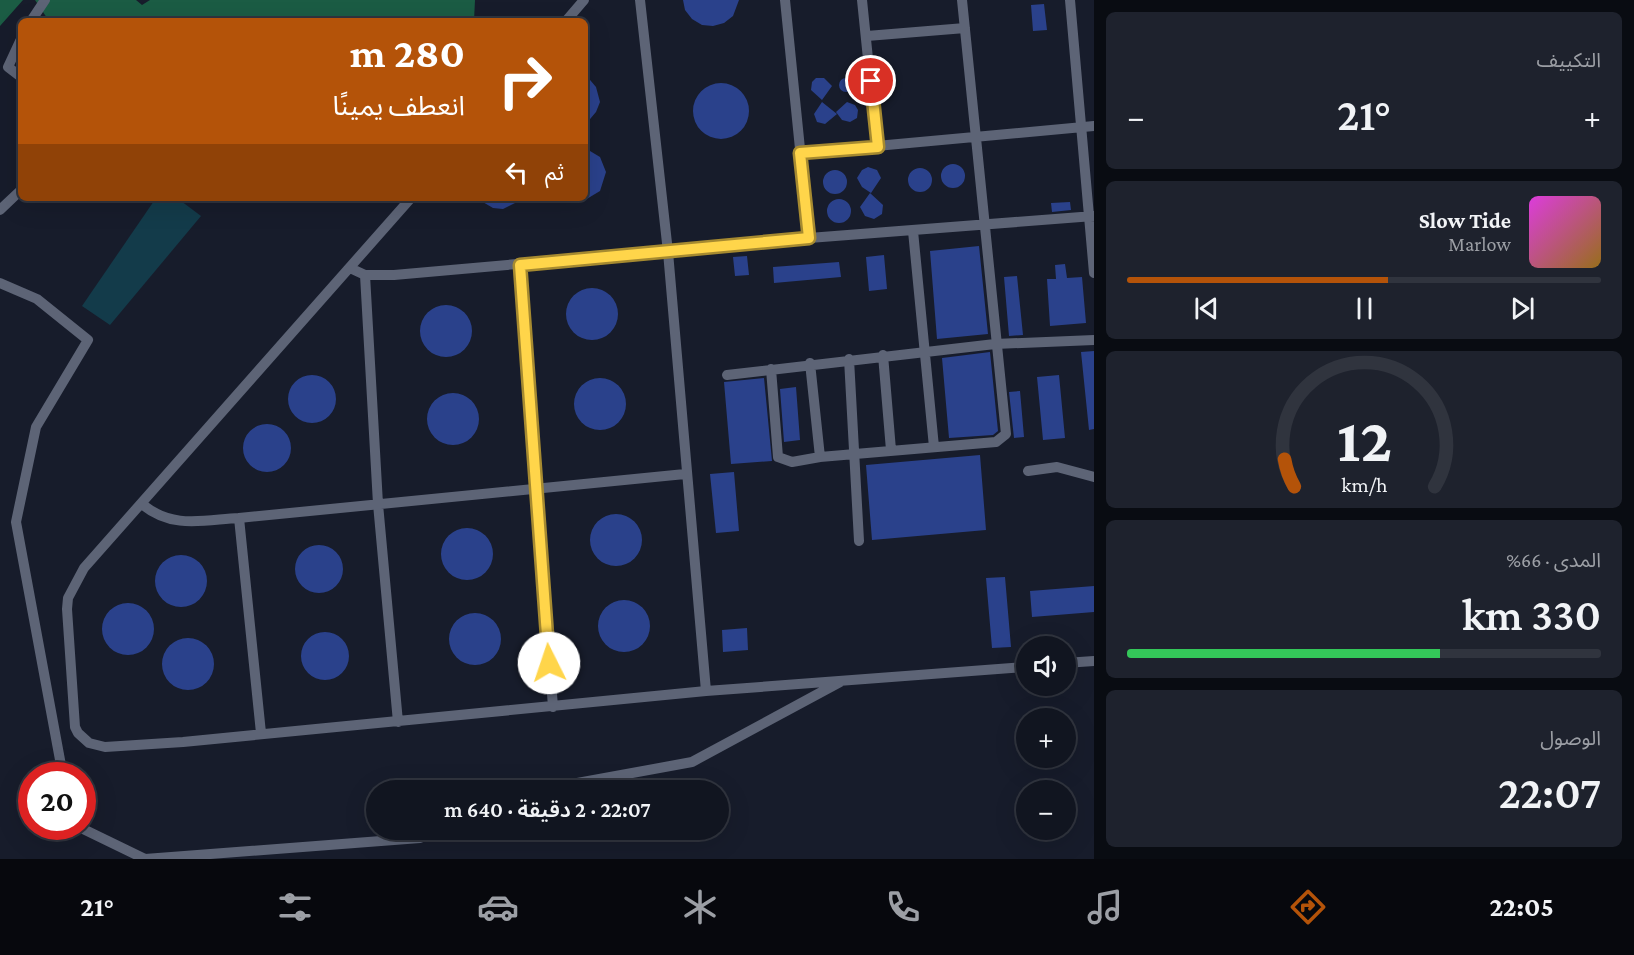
<!DOCTYPE html>
<html lang="ar">
<head>
<meta charset="utf-8">
<style>
	body { margin:0; font-family:"Crimson Pro","Noto Sans Arabic",serif; background:#1e222d; color:#f1f3f6; direction:rtl; height:100vh; display:flex; flex-direction:column; font-size:22px; white-space:nowrap }
	* { box-sizing:border-box; margin:0 }
	p { font-size:20px; color:#9c9fa5 }
	.icon { flex:none; width:33px; height:33px; fill:none; stroke:currentColor; stroke-width:2; stroke-linecap:round; stroke-linejoin:round }
	.map { position:relative; flex:1; overflow:hidden; direction:ltr }
	.side { display:flex; flex-direction:column; gap:12px; padding:12px; background:#090c12; width:540px }
	.side>* { flex:none }
	.top-card { position:absolute; left:18px; top:18px; width:570px; height:183px; border-radius:9px; box-shadow:0 6px 24px #0002,0 0 0 2px #30343e; direction:rtl; background:#b45309; color:#fff; overflow:hidden }
	.controls { position:absolute; left:1016px; top:636px; display:grid; gap:12px }
	.controls a { display:grid; place-items:center; width:60px; height:60px; border-radius:50%; background:#111520; box-shadow:0 6px 24px #0002,0 0 0 2px #30343e; font-size:30px }
	.speed { position:absolute; left:18px; top:762px; display:flex; gap:12px; font-size:30px; font-weight:700; text-align:center }
	.speed>* { display:grid; place-content:center; width:78px; height:78px; border-radius:50%; background:#111520; box-shadow:0 6px 24px #0002,0 0 0 2px #30343e; line-height:1 }
	.speed .limit { border:9px solid #d22; background:#fff; color:#111 }
	.pin { position:absolute; display:grid; place-items:center; width:51px; height:51px; color:#fff; margin:-26px; border:3px solid #fff; border-radius:50%; box-shadow:0 2px 6px #0007 }
	.me { position:absolute; width:66px; margin:-33px; rotate:356deg; stroke-linejoin:round; filter:drop-shadow(0 0 4px #0008) }
	.turn { display:flex; align-items:center; gap:21px; height:126px; padding:0 24px; font-size:27px }
	.turn .icon { width:78px; height:78px; stroke-width:2.5 }
	.turn b { display:block; font-size:42px; line-height:51px }
	.then { display:flex; align-items:center; height:57px; padding:0 24px; background:#0003; gap:12px; font-size:22px }
	.big { font-size:45px; font-weight:600; line-height:1.1 }
	.side .widget { flex:1; display:flex; flex-direction:column; justify-content:center; gap:9px; min-width:0; padding:0 21px; border-radius:9px; background:#1e222d }
	.side .dial { align-items:center; gap:0 }
	.dial svg { height:156px; overflow:visible; fill:none; stroke:#30343e; stroke-width:7; stroke-linecap:round; text-anchor:middle }
	.dial text { fill:#f1f3f6; stroke:none }
	.song { display:flex; align-items:center; gap:18px }
	.cover { width:72px; height:72px; border-radius:9px; background:linear-gradient(135deg,hsl(300 70% 55%),hsl(40 70% 35%)) }
	.played { height:6px; border-radius:3px; background:linear-gradient(90deg,#b45309 55%,#30343e 55%) }
	.keys { display:flex; justify-content:space-around; direction:ltr }
	.heat { display:flex; justify-content:space-between; align-items:center; font-size:33px; direction:ltr }
	.charge { height:9px; border-radius:4px; background:linear-gradient(90deg,#34c759 66%,#30343e 0) }
	.trip { position:absolute; left:366px; top:780px; width:363px; height:60px; border-radius:30px; background:#111520; box-shadow:0 6px 24px #0002,0 0 0 2px #30343e; font-weight:600; line-height:60px; text-align:center; direction:rtl }
	.dock { display:flex; height:96px; justify-content:space-around; align-items:center; background:#07080d; color:#9c9fa5 }
	.dock .icon { width:42px; height:42px }
	.dock .current { color:#b45309 }
	.dock b { font-size:27px; color:#f1f3f6 }
	main { display:flex; flex:1; min-height:0 }
	.map>svg:first-child { display:block }
</style>
</head>
<body>
<main>
<section class="side">
<div class="widget"><p>التكييف</p>
<div class="heat"><a>−</a><b class="big">21°</b><a>+</a></div>
</div>
<div class="widget">
<div class="song"><i class="cover"></i><div><b>Slow Tide</b><p>Marlow</p></div></div>
<div class="played"></div>
<div class="keys"><svg class="icon" aria-label="previous" viewBox="0 0 24 24"><path d="M18 5L8 12l10 7zM5 5v14"/></svg><svg class="icon" aria-label="pause" viewBox="0 0 24 24"><path d="M8 5v14M16 5v14"/></svg><svg class="icon" aria-label="next" viewBox="0 0 24 24"><path d="M6 5l10 7-10 7zM19 5v14"/></svg></div>
</div>
<div class="widget dial"><svg viewBox="0 0 100 80">
<path d="M14 69A42 42 0 1 1 86 69"/>
<path d="M14 69A42 42 0 0 1 9 55" stroke="#b45309"/>
<text x="50" y="56" font-size="32" font-weight="700">12</text>
<text x="50" y="72" font-size="11">km/h</text>
</svg></div>
<div class="widget"><p>المدى · 66%</p><b class="big">330 km</b><div class="charge"></div></div>
<div class="widget"><p>الوصول</p><b class="big">22:07</b></div>
</section>
<div class="map">
<svg width="1094" height="859" viewBox="0 0 1094 859">
	<rect width="100%" height="100%" fill="#171c2b"/>
	<!-- forest -->
	<path fill="#1b5c44" d="M0 0H23L0 26Z
		M35 0H136L142 5 150 0H475L474 21H49Z"/>
	<!-- water -->
	<path fill="#133b4a" d="M156 198H177L201 216 110 325 82 306Z"/>
	<!-- building -->
	<path fill="#2a418b" d="M683 0H739L733 16 724 23 713 26 702 25 692 19 685 10Z
		M1044 4 1047 30 1033 31 1031 5Z
		M585 74 596 87 600 102 596 112 585 125Z
		M816 78H824L832 86 822 100 811 90 812 82Z
		M839 85a7 7 0 1 1 14 0a7 7 0 1 1-14 0Z
		M693 111a28 28 0 1 1 56 0a28 28 0 1 1-56 0Z
		M822 102 837 114 825 124 817 122 814 114Z
		M847 102 855 105 858 110 857 118 850 122 842 120 836 112Z
		M585 148 600 157 606 172 600 191 585 200Z
		M941 176a12 12 0 1 1 24 0a12 12 0 1 1-24 0Z
		M868 167 877 170 881 178 871 193 862 187 857 178 862 170Z
		M908 180a12 12 0 1 1 24 0a12 12 0 1 1-24 0Z
		M823 182a12 12 0 1 1 24 0a12 12 0 1 1-24 0Z
		M870 193 883 205 882 214 874 219 865 216 860 207Z
		M476 198H525L503 209 493 208Z
		M827 211a12 12 0 1 1 24 0a12 12 0 1 1-24 0Z
		M1070 202 1071 210 1052 212 1051 203Z
		M979 246 988 334 937 339 930 251Z
		M884 255 887 289 869 291 866 257Z
		M747 256 749 275 735 276 733 257Z
		M839 262 841 277 774 283 773 267Z
		M1065 264 1067 278 1082 277 1086 323 1050 326 1047 279H1056L1055 265Z
		M1017 276 1023 335 1009 336 1004 277Z
		M566 314a26 26 0 1 1 52 0a26 26 0 1 1-52 0Z
		M420 331a26 26 0 1 1 52 0a26 26 0 1 1-52 0Z
		M1094 351V429L1089 430 1081 352Z
		M990 352 998 431 993 435 949 438 942 358Z
		M1059 375 1065 438 1043 440 1037 377Z
		M288 399a24 24 0 1 1 48 0a24 24 0 1 1-48 0Z
		M574 404a26 26 0 1 1 52 0a26 26 0 1 1-52 0Z
		M764 378 772 461 731 464 724 382Z
		M796 387 800 440 784 442 780 389Z
		M1020 391 1024 437 1014 438 1009 392Z
		M427 419a26 26 0 1 1 52 0a26 26 0 1 1-52 0Z
		M243 448a24 24 0 1 1 48 0a24 24 0 1 1-48 0Z
		M980 455 986 530 872 540 866 465Z
		M734 472 739 531 716 533 710 474Z
		M590 540a26 26 0 1 1 52 0a26 26 0 1 1-52 0Z
		M441 554a26 26 0 1 1 52 0a26 26 0 1 1-52 0Z
		M295 569a24 24 0 1 1 48 0a24 24 0 1 1-48 0Z
		M155 581a26 26 0 1 1 52 0a26 26 0 1 1-52 0Z
		M1005 577 1011 647 992 648 986 578Z
		M1094 586V612L1032 617 1030 591Z
		M598 626a26 26 0 1 1 52 0a26 26 0 1 1-52 0Z
		M102 629a26 26 0 1 1 52 0a26 26 0 1 1-52 0Z
		M449 639a26 26 0 1 1 52 0a26 26 0 1 1-52 0Z
		M747 628 748 650 723 652 722 630Z
		M301 656a24 24 0 1 1 48 0a24 24 0 1 1-48 0Z
		M162 664a26 26 0 1 1 52 0a26 26 0 1 1-52 0Z"/>
	<g fill="none" stroke-linecap="round" stroke-linejoin="round">
		<!-- minor -->
		<path stroke="#5d6476" stroke-width="10" d="M640 0 668 252 706 691
			M785 0 809 238
			M862 0 877 147
			M1070 0 1094 273
			M31 21 45 0
			M566 21 584 0
			M867 36 965 28
			M21 39 8 67 21 77
			M800 153 1094 126
			M411 198 84 568 68 598 67 609 75 727 78 733 89 743 105 747 183 742 706 691 1026 667
			M0 210 21 190
			M913 231 934 447
			M520 265 553 707
			M350 268 365 275H394L809 238 1094 216
			M365 275 378 504 398 722
			M0 283 37 299 88 340 36 427 16 522 63 776
			M883 355 891 450
			M849 359 859 541
			M810 363 820 457
			M771 369 778 457 792 462 820 457 996 442 1006 434 962 0
			M727 375 995 344 1094 340
			M1028 471 1057 467 1094 477
			M143 505C173 529 203 520 239 518L685 474
			M239 518 261 733
			M1065 663 1094 661
			M539 790 692 762 840 682
			M77 826 145 859 420 838 438 830"/>
	</g>
	<g fill="none" stroke-linecap="round" stroke-linejoin="round">
		<!-- route casing -->
		<g stroke="#a68a30" stroke-width="15">
			<path id="route" d="M549 663 520 265 809 238 800 153 878 147 871 81"/>
		</g>
		<!-- route -->
		<use href="#route" stroke="#ffd54a" stroke-width="10"/>
	</g>
</svg>
<div class="controls">
<a><svg class="icon" aria-label="sound" viewBox="0 0 24 24"><path d="M4 9h4l5-4v14l-5-4H4zM17 9q2 3 0 6"/></svg></a>
<a>+</a>
<a>−</a>
</div>
<div class="speed"><div class="limit">20</div></div>
<div class="pin" style="left:871px;top:81px;background:#d93025"><svg class="icon" aria-label="arrive" viewBox="0 0 24 24"><path d="M6 21V4h12l-3 4 3 4H6"/></svg></div>
<svg class="me" style="left:549px;top:663px" viewBox="-20 -20 40 40"><circle r="19" fill="#fff"/><path d="M0-13L10 11 0 6-10 11z" fill="#ffd54a"/></svg>
<div class="trip">22:07 · 2 دقيقة · 640 m</div>
<div class="top-card">
<div class="turn"><svg class="icon" aria-label="right" viewBox="0 0 24 24"><path d="M7 20v-9h11M14 6l5 5-5 5"/></svg><div><b>280 m</b>انعطف يمينًا</div></div>
<div class="then">ثم<svg class="icon" aria-label="left" viewBox="0 0 24 24"><path d="M17 20v-9H6M10 6l-5 5 5 5"/></svg></div>
</div>
</div>
</main>
<nav class="dock">
<b>22:05</b>
<svg class="icon current" aria-label="directions" viewBox="0 0 24 24"><path d="M12 3l9 9-9 9-9-9zM9 14v-3h6M13 9l2 2-2 2"/></svg>
<svg class="icon" aria-label="music" viewBox="0 0 24 24"><path d="M9 18V5l10-2v13"/><circle cx="6" cy="18" r="3"/><circle cx="16" cy="16" r="3"/></svg>
<svg class="icon" aria-label="phone" viewBox="0 0 24 24"><path d="M5 4h4l2 5-3 2q2 4 5 5l2-3 5 2v4C11 20 4 13 5 4z"/></svg>
<svg class="icon" aria-label="climate" viewBox="0 0 24 24"><path d="M12 3v18M4 7l16 10M4 17L20 7"/></svg>
<svg class="icon" aria-label="car" viewBox="0 0 24 24"><path d="M5 17H2v-5l4-1 3-4h7l3 4 3 1v5h-3M9 17h6M6 11h13"/><circle cx="7" cy="17" r="2"/><circle cx="17" cy="17" r="2"/></svg>
<svg class="icon" aria-label="filters" viewBox="0 0 24 24"><path d="M4 7h16M4 17h16"/><circle cx="9" cy="7" r="2"/><circle cx="15" cy="17" r="2"/></svg>
<b>21°</b>
</nav>
</body>
</html>
